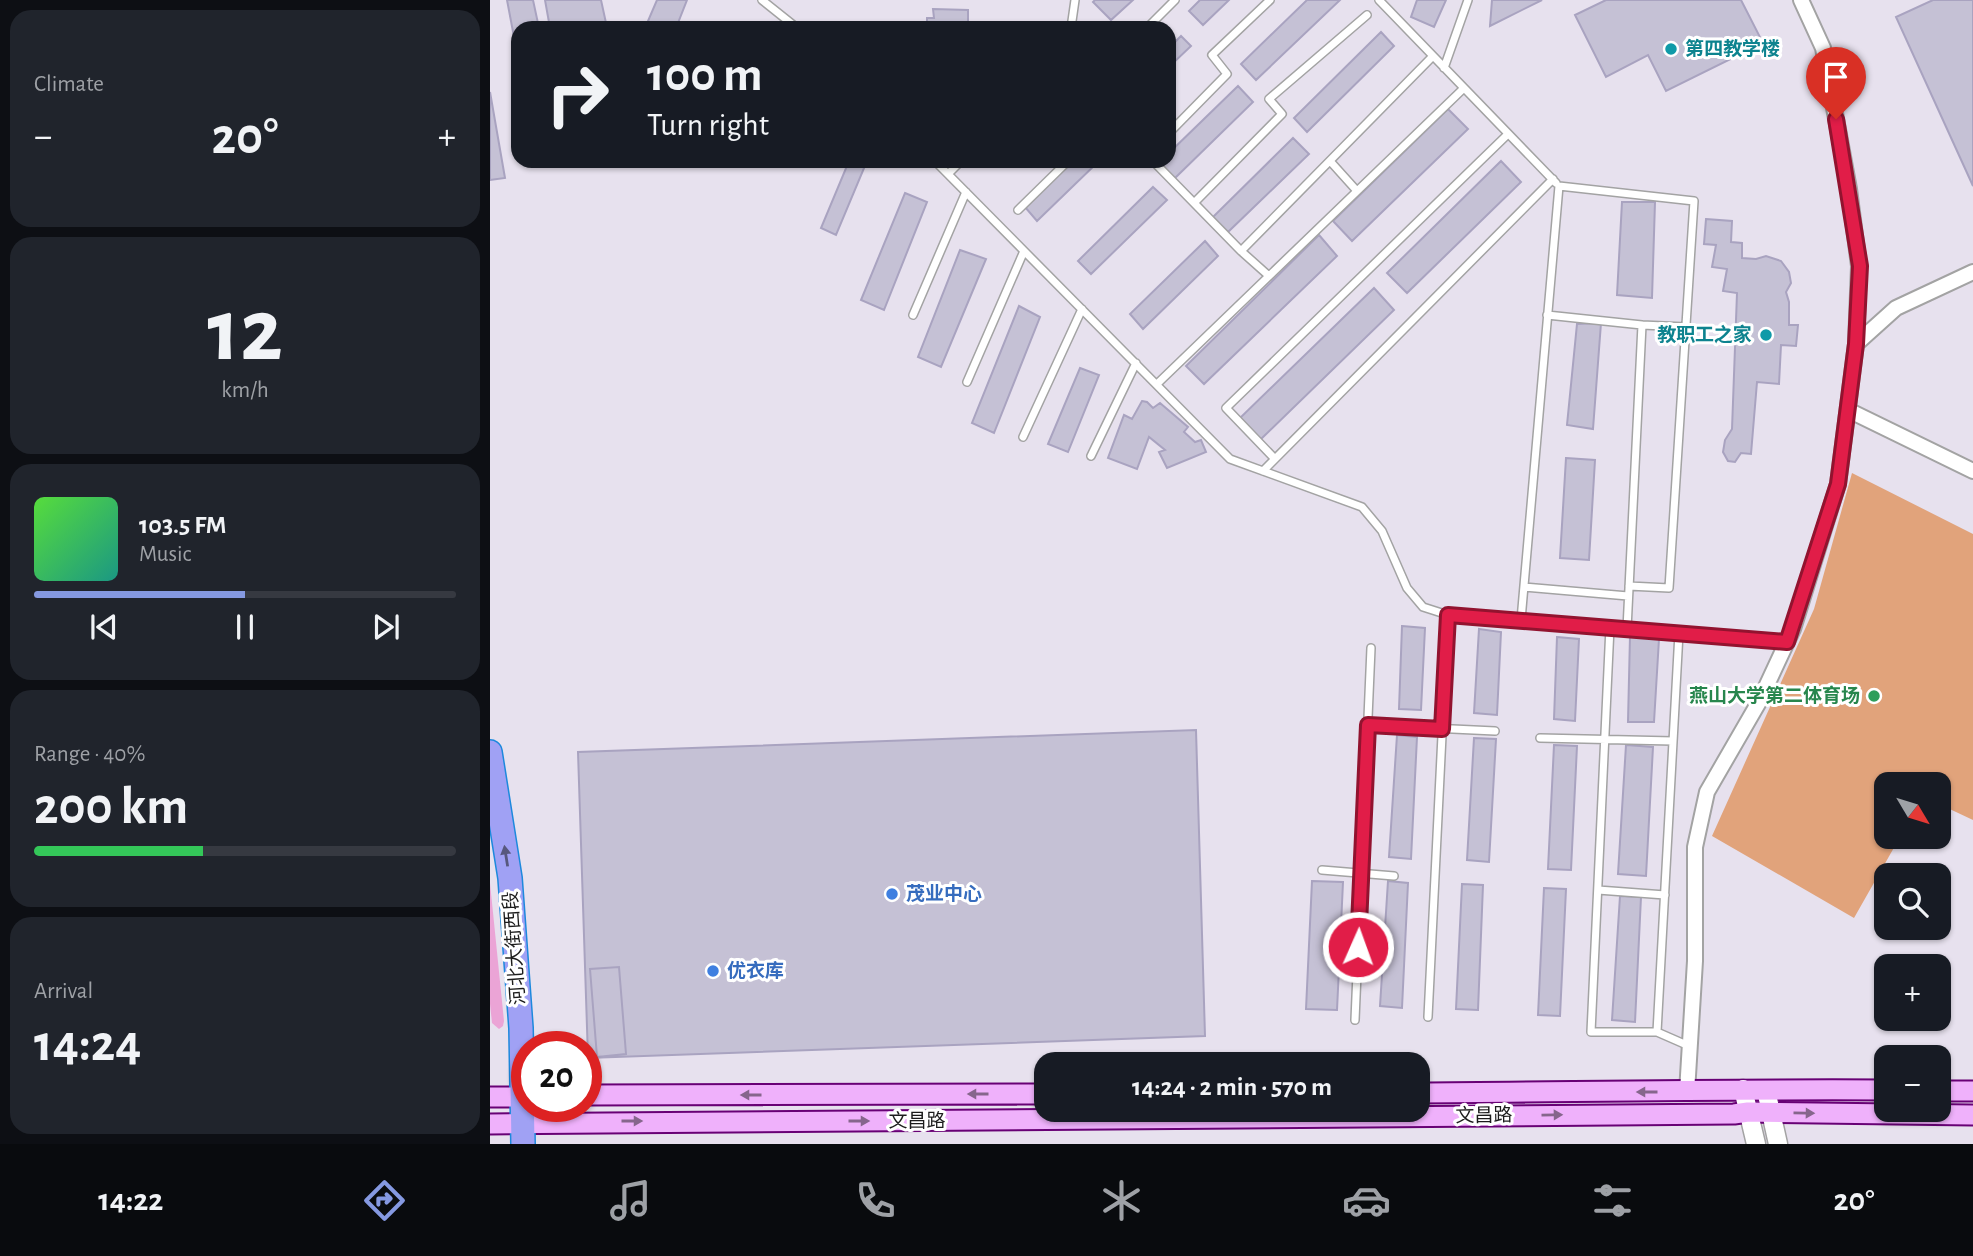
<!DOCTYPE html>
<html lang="en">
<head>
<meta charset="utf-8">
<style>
	body { margin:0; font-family:"Alegreya Sans","Noto Sans SC",sans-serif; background:#20242c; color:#f1f3f6; height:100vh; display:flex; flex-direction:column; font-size:26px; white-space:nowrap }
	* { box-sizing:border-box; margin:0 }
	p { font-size:23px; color:#9ea1a6 }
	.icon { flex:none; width:38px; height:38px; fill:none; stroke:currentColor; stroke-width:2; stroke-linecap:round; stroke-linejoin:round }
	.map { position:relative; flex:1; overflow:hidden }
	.sheet { display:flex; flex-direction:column; gap:10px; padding:10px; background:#0d0f14; width:490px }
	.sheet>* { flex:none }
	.guide { position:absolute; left:21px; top:21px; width:665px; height:147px; border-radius:21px; box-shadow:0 2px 5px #0004; background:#171b24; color:#f1f3f6; overflow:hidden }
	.needle { width:46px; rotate:128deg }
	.fabs { position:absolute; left:1384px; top:772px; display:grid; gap:14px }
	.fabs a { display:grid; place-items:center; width:77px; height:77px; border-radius:14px; background:#171b24; box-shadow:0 2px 5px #0004; font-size:35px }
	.speed { position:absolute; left:21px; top:1031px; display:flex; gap:14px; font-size:35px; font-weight:700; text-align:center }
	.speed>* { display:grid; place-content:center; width:91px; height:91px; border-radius:50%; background:#171b24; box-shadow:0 2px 5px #0004; line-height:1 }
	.speed .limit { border:10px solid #d22; background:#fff; color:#111 }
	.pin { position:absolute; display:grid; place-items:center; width:60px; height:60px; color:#fff; margin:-72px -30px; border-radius:50% 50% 50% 0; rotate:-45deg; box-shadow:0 0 7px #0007 }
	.pin .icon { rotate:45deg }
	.me { position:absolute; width:77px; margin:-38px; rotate:2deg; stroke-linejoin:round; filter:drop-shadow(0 0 5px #0008) }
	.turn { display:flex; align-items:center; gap:24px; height:147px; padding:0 21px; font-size:32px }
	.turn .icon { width:91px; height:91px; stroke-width:2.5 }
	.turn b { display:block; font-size:49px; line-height:60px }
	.big { font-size:52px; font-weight:700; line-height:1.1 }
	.sheet .widget { flex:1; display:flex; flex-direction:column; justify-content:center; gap:10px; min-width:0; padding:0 24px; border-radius:21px; background:#20242c }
	.sheet .dial { align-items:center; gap:0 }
	.dial b { font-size:91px; line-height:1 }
	.song { display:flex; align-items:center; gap:21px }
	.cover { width:84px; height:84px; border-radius:10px; background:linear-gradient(135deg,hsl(110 70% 55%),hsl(170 70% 35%)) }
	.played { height:7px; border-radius:4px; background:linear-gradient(90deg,#8599e1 50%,#363941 50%) }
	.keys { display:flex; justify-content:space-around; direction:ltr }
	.heat { display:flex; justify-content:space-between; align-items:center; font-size:38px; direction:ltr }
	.charge { height:10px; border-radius:5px; background:linear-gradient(90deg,#34c759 40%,#363941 0) }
	.trip { position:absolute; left:544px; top:1052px; width:396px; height:70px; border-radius:21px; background:#171b24; box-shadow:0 2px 5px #0004; font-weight:700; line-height:70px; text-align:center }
	.tab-bar { display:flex; height:112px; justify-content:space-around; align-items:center; background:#090b0e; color:#9ea1a6 }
	.tab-bar .icon { width:49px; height:49px }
	.tab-bar .selected { color:#8599e1 }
	.tab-bar b { font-size:32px; color:#f1f3f6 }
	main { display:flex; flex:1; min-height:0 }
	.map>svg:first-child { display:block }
</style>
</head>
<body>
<main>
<section class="sheet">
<div class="widget"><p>Climate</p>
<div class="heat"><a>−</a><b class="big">20°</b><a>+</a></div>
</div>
<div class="widget dial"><b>12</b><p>km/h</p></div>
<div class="widget">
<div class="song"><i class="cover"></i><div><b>103.5 FM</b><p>Music</p></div></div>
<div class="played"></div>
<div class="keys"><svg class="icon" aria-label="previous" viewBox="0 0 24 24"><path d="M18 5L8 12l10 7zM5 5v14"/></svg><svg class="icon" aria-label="pause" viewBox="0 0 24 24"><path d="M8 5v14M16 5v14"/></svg><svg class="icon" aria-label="next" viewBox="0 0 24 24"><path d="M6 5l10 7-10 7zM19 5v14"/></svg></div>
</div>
<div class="widget"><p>Range · 40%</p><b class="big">200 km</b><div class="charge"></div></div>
<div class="widget"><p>Arrival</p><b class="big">14:24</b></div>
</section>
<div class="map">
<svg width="1483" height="1144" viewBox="0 0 1483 1144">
	<rect width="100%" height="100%" fill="#e7e1ee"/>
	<!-- grass -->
	<path fill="#eba4d6" d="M0 883 14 1021 13 1026 9 1029 2 1023 0 1004Z"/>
	<!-- pitch -->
	<path fill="#e1a37b" d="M1362 473 1483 534V820L1449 804V784H1396V836L1410 837 1364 918 1222 836 1324 609Z"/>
	<!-- building -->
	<path fill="#c5c1d5" stroke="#a9a3c0" stroke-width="2" d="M17 0H43L49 28H28V58Z
		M55 0H111L116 23 86 28H60Z
		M167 0H197L186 28H155Z
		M605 0H643L621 20 603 2Z
		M710 0H739L713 25 699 11Z
		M817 0H850L766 80 751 64Z
		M927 0H956L944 27 921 17Z
		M1002 0H1052L1000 26Z
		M1116 0H1251L1273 43 1176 91 1158 55 1116 77 1085 15Z
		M1443 0H1483V186L1406 17Z
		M443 9 478 10V28H437V18H444Z
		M891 32 904 46 817 132 804 118Z
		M679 34 686 41 691 36 701 46 679 67Z
		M748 86 763 102 684 179 669 163 679 161V153Z
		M0 92 15 178 0 180Z
		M958 109 978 129 862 241 843 221Z
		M803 138 819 154 738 232 723 217Z
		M359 161H377L346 235 331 228Z
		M581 161H609L547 221 535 207Z
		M1011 161 1031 182 917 293 897 273Z
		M663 187 677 200 601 274 588 261Z
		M415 193 437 202 394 310 371 300Z
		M1132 202H1165L1162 298 1127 295Z
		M1216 219 1242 221 1241 242 1252 243V258L1266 259 1276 256 1291 261 1299 272 1301 283 1296 292 1299 302V325H1308L1306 346 1291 345 1289 384 1267 382 1261 454 1251 453 1245 462 1238 461 1233 452 1235 440 1242 429 1247 293 1233 291 1237 269 1222 267 1226 245 1214 244Z
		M829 235 847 256 714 384 696 366Z
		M715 241 728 256 653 329 640 314Z
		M470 250 496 259 451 367 428 357Z
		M884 288 904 310 770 440 750 418Z
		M529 306 550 317 504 433 482 423Z
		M1111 323 1103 429 1077 425 1087 324Z
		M590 368 609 375 578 452 558 444Z
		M652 401 657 402 663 408 670 403 698 427 694 432 705 442 711 440 716 452 677 468 669 452 675 450 659 437 647 469 618 458 634 415 642 419Z
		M1076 458 1105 460 1099 560 1070 558Z
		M912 626 935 628 931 710 909 709Z
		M989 629 1011 632 1007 715 984 713Z
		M1140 636 1169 639 1164 722H1138Z
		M1067 637 1089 639 1085 721 1064 719Z
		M706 730 715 1036 98 1058 88 752Z
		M907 735 927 737 921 859 899 857Z
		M984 738 1006 739 999 862 977 860Z
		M1064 745 1087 746 1081 870 1058 869Z
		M1136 745 1163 747 1156 876 1128 874Z
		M822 881 853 882 847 1010 816 1009Z
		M898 881 918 883 912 1008 890 1006Z
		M972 884 993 885 988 1010 966 1009Z
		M1054 888 1076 889 1070 1016 1048 1015Z
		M1130 896 1151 897 1145 1022 1122 1020Z
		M129 967 136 1054 107 1057 100 969Z"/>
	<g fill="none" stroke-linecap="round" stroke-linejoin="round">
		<!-- service casing -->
		<g stroke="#a3a3a3" stroke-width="10">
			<path id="service" d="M272 0 307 28
				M889 0 1066 183
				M581 28 585 0
				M657 28 685 0
				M954 68 978 0
				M679 133 737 74 722 55 780 0
				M445 161 740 459 872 507 892 531 917 588 933 607 958 615 1297 642
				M663 161 751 251
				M840 161 867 191
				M458 174 471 161
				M704 203 792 114 779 99 877 15
				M528 210 578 161
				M779 276 751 251 943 56
				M423 315 476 192
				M1057 315 1152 325
				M477 382 534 251
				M667 384 974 88
				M533 437 592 309
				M601 456 646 363
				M785 459 736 408 1018 134
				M773 471 1063 179
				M1034 587 1138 596
				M1031 620 1069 186 1204 201 1179 588 1139 586
				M1120 627 1101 1032H1167L1199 1046
				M1137 629 1152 325 1196 327
				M878 725 1005 731
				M1050 738 1183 741
				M832 870 904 876
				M1108 890 1175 895
				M938 1017 958 615
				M865 1020 881 648
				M1167 1032 1189 633"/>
		</g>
		<!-- minor casing -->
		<g stroke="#a3a3a3" stroke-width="18">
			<path id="minor" d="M1366 344 1406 308 1483 272
				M1358 410 1483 471
				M1197 1092 1205 961V847L1217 792 1269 702 1303 629 1348 484 1366 344 1369 266 1359 189 1333 48 1311 0"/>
		</g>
		<!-- tertiary casing -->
		<g stroke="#a3a3a3" stroke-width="21">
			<path id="tertiary" d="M1253 1089 1266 1144
				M1276 1090 1288 1144"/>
		</g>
		<!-- secondary casing -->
		<g stroke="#680175" stroke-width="23">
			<path id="secondary" d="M1449 1091H1483
				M928 1093C1084 1092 1240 1089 1396 1090
				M96 1095 556 1094
				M0 1097H37
				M0 1124 1244 1114 1258 1112 1483 1115"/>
		</g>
		<!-- trunk casing -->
		<g stroke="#1d89dd" stroke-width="26">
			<path id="trunk" d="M0 752 20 878 31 1028 33 1144"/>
		</g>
		<!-- service -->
		<use href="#service" stroke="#fff" stroke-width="7"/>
		<!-- minor -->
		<use href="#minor" stroke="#fff" stroke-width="14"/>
		<!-- tertiary -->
		<use href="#tertiary" stroke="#fff" stroke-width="18"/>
		<!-- secondary -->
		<use href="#secondary" stroke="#efb1fb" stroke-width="19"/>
		<!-- trunk -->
		<use href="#trunk" stroke="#a0a1f4" stroke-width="23"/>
	</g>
	<!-- one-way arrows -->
	<defs><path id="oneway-solid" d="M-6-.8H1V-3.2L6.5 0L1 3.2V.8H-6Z" transform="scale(1.75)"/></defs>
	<use fill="#57587d" href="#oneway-solid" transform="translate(16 856) rotate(-99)"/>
	<g fill="#86668c">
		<use href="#oneway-solid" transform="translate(1157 1092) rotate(180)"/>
		<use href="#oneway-solid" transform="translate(488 1094) rotate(180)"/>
		<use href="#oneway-solid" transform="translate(261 1095) rotate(180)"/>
		<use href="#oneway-solid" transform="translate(1314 1113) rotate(1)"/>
		<use href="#oneway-solid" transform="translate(1062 1115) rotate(-1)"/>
		<use href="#oneway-solid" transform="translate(142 1121)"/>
		<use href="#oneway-solid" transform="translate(369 1121)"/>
	</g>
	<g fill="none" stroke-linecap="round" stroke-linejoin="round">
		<!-- route casing -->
		<g stroke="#92132f" stroke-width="18">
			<path id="route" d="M868 947 878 725 952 729 958 615 1297 642 1348 484 1366 344 1370 266 1346 119"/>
		</g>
		<!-- route -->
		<use href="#route" stroke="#e11d48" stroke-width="12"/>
	</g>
	<!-- markers -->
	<g fill="#0f9aa8" stroke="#fff" stroke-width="2.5">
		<circle cx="1181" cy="49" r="7"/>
		<circle cx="1276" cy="335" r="7"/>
	</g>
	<circle fill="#2e9e5b" stroke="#fff" stroke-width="2.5" cx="1384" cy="696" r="7"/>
	<g fill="#3f7fe0" stroke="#fff" stroke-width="2.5">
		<circle cx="402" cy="894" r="7"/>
		<circle cx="223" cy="971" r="7"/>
	</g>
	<g text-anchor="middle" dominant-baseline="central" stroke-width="6" stroke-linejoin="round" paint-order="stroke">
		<!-- culture labels -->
		<g font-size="19" font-weight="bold" fill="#0d838f" stroke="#fff" text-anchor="start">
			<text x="1195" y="49">第四教学楼</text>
			<text x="1262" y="335" text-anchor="end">教职工之家</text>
		</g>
		<!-- leisure labels -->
		<g font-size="19" font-weight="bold" fill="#27864d" stroke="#fff" text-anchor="end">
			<text x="1370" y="696">燕山大学第二体育场</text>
		</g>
		<!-- shop labels -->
		<g font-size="19" font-weight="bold" fill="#366cbe" stroke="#fff" text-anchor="start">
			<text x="416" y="894">茂业中心</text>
			<text x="237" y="971">优衣库</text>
		</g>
		<!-- street labels -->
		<g font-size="19" fill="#1c1c1c" stroke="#fff">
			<text transform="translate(25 948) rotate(-94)">河北大街西段</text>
			<text transform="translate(994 1116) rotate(-1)">文昌路</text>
			<text x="427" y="1121">文昌路</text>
		</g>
	</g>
</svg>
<div class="fabs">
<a><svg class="needle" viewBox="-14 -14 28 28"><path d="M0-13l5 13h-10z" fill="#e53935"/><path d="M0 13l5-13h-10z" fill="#9ea1a6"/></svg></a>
<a><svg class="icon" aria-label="search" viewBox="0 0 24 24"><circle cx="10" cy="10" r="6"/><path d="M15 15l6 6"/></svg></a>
<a>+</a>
<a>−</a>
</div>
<div class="speed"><div class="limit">20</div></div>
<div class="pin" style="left:1346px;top:119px;background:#d93025"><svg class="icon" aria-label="arrive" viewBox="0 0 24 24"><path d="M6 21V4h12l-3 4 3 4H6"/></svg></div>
<svg class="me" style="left:868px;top:947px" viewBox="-20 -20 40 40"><circle r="17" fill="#e11d48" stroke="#fff" stroke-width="3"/><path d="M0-11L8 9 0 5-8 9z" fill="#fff"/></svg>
<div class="trip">14:24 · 2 min · 570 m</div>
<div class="guide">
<div class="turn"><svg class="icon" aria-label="right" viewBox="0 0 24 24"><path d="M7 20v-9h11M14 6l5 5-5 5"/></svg><div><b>100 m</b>Turn right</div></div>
</div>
</div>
</main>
<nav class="tab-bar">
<b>14:22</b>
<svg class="icon selected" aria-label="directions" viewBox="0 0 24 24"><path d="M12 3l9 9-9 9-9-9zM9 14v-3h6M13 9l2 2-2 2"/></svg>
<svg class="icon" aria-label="music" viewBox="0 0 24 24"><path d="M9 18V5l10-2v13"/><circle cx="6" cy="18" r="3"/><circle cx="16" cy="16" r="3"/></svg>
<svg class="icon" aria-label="phone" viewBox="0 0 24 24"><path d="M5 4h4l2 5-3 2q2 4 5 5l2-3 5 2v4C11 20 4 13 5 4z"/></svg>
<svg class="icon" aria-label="climate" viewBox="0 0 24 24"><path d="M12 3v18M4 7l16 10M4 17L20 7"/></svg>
<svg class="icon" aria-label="car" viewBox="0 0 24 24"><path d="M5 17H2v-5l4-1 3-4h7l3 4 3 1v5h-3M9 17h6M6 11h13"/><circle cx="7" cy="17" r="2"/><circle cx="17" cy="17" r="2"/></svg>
<svg class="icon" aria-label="filters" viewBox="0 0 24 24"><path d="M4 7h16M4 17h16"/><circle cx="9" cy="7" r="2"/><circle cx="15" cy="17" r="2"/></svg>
<b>20°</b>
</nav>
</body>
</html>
